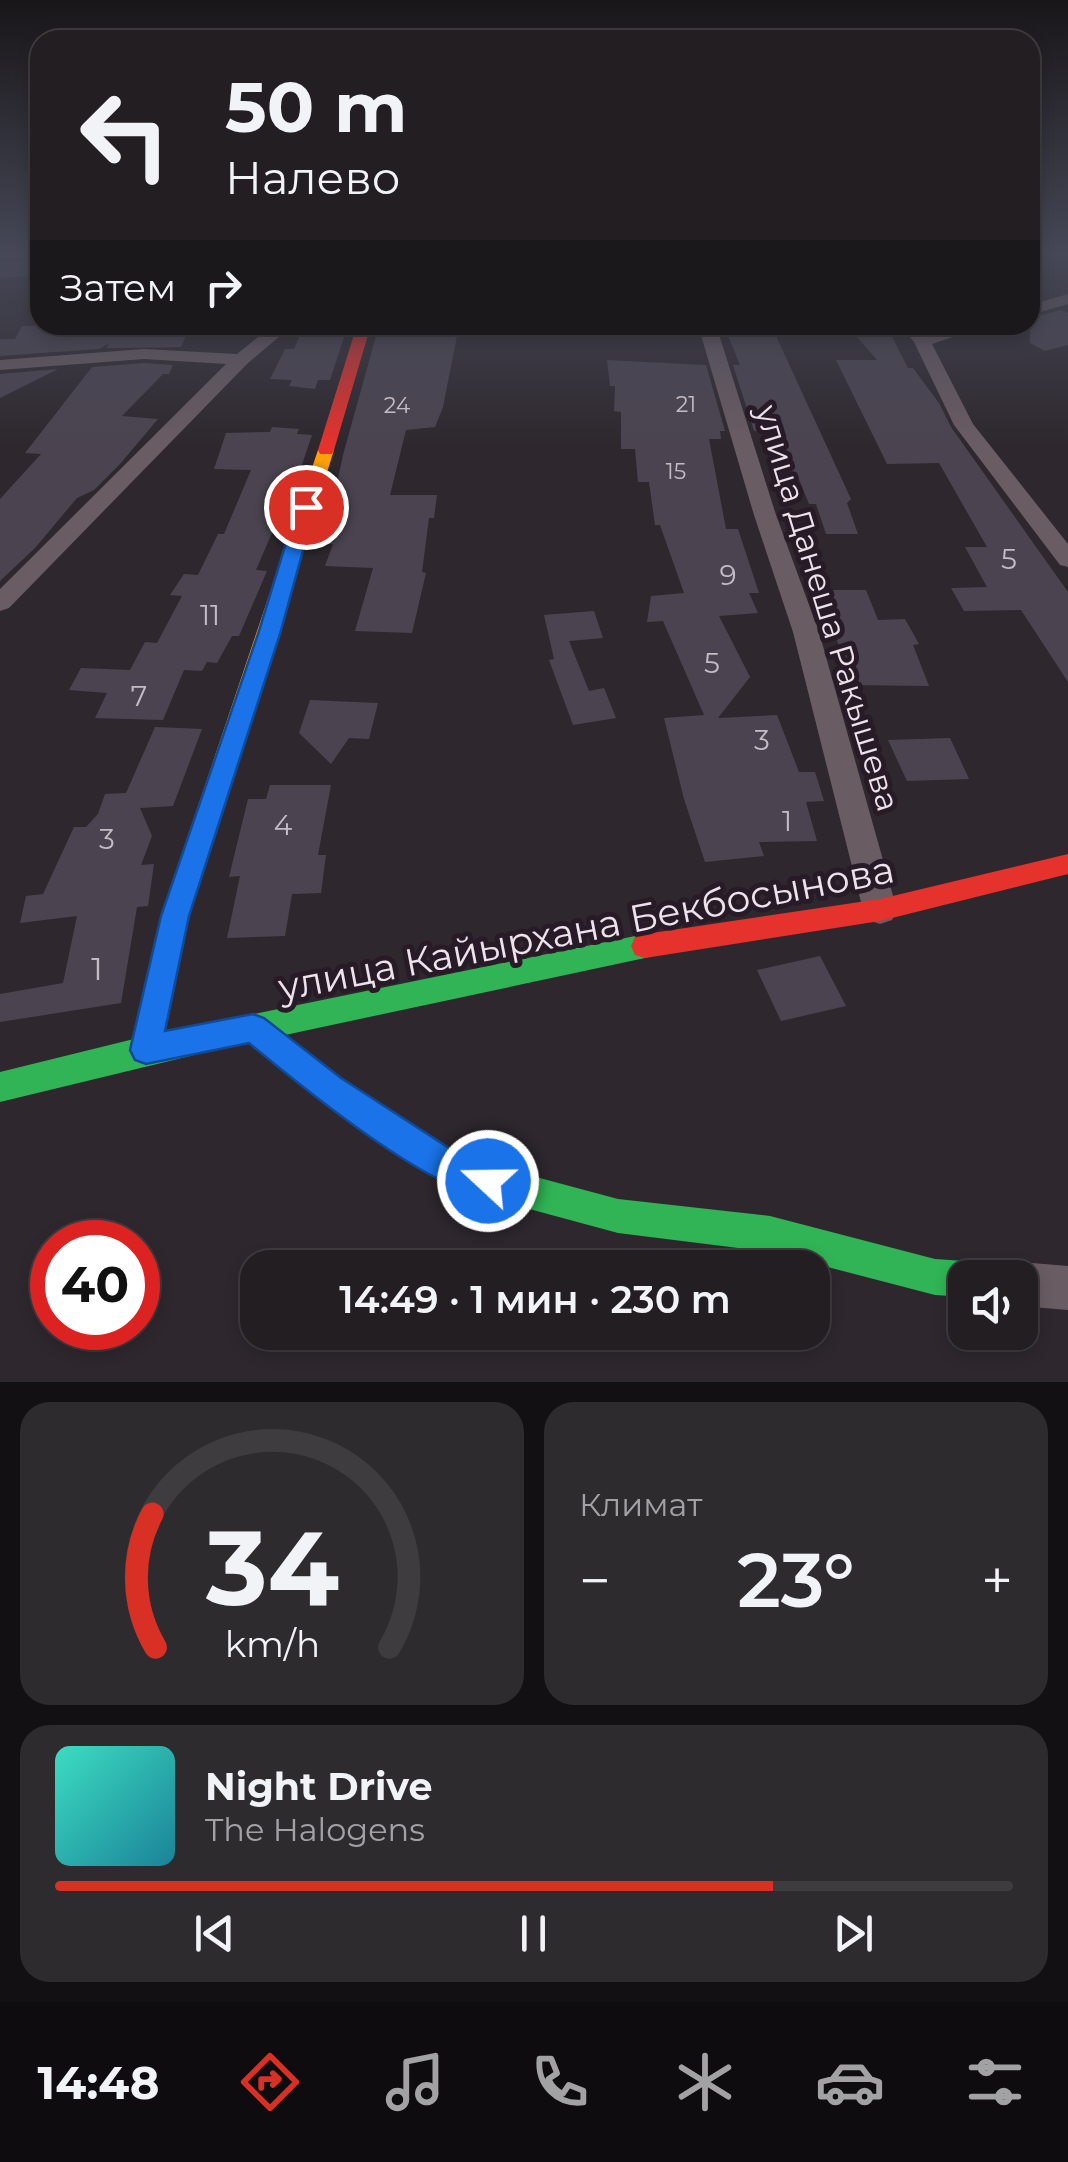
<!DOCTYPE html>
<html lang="ru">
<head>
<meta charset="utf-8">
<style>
	body { margin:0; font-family:Montserrat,sans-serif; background:#2e2b2f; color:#f1f3f6; height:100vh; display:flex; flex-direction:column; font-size:38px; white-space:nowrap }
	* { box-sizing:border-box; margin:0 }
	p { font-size:32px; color:#a2a2a5 }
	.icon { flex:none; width:55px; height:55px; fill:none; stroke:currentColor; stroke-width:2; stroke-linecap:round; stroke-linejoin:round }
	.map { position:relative; height:1382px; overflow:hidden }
	.details { display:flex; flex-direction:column; gap:20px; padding:20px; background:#131013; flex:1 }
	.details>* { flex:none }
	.top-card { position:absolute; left:30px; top:30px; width:1010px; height:305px; border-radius:30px; box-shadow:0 5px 15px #0003,0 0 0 2px #3f3c40; background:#221e22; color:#f1f3f6; overflow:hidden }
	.fabs { position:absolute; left:948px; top:1260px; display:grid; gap:20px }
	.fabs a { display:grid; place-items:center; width:90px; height:90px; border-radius:20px; background:#221e22; box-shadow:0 5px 15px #0003,0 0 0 2px #3f3c40; font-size:50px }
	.speed { position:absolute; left:30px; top:1220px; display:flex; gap:20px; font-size:50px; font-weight:700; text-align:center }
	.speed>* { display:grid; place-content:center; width:130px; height:130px; border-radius:50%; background:#221e22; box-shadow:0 5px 15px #0003,0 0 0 2px #3f3c40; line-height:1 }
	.speed .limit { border:15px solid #d22; background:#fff; color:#111 }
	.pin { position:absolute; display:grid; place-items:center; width:85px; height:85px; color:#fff; margin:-42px; border:5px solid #fff; border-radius:50%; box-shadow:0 2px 10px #0007 }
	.me { position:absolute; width:110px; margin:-55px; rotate:291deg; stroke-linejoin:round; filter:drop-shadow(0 0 8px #0008) }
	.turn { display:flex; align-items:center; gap:35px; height:210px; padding:0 30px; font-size:45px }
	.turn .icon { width:130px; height:130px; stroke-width:2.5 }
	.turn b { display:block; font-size:70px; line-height:85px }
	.then { display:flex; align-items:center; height:95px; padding:0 30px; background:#0003; gap:20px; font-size:38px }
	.big { font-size:75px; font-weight:600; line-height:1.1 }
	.details .tile { flex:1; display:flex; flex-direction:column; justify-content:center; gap:15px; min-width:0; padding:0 35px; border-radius:30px; background:#2e2b2f }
	.details .dial { align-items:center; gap:0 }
	.dial svg { height:260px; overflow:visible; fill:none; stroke:#3f3c40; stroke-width:7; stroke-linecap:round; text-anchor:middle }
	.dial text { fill:#f1f3f6; stroke:none }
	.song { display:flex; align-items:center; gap:30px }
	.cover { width:120px; height:120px; border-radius:15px; background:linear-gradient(135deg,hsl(170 70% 55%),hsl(190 70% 35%)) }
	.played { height:10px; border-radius:5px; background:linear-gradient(90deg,#d93025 75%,#3f3c40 75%) }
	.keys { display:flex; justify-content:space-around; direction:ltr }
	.heat { display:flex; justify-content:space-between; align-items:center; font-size:55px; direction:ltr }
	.details .tiles { flex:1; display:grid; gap:20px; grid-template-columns:1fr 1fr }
	.tile:last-child { grid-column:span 2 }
	.trip { position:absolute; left:240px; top:1250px; width:590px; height:100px; border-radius:30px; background:#221e22; box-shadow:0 5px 15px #0003,0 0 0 2px #3f3c40; font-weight:600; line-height:100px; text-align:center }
	.tabs { display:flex; height:160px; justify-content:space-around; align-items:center; background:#0e0c0e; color:#a2a2a5 }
	.tabs .icon { width:70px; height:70px }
	.tabs .on { color:#d93025 }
	.tabs b { font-size:45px; color:#f1f3f6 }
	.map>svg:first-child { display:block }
</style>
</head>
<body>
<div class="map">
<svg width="1068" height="1382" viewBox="0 0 1068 1382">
	<rect width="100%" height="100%" fill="#2e282e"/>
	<!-- building -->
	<path fill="#4b4450" d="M40 261V275L0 278V263Z
		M1061 310 1068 313V345L1045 351 1030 343V318Z
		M191 325 181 347 106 348 110 343 99 349 0 356V339H15L22 326Z
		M304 325H348L330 380H318L315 389 289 386 292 380 270 379 285 349H294Z
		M379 325H435L431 336H457L443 407 435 427 406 430 390 495H437L434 518H429L422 572 426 573 412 633 355 631 373 568 325 566 333 544H324L343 455Z
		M771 325 851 499 847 503 858 534H826L816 504H809L796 472H787L770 431H754L733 365H740L724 326Z
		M852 331H889L908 368H913L939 403 951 427 1068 592V682L1021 610 964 611 951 588 987 587 965 547H987L939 463 887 464 836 360H877Z
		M607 360 706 365 725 431H720L721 439H709L726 529H738L759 593H749L758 613 719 616 750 677 718 718 777 715 799 772H815L824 801 806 802 817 841 759 842 764 856 705 862 684 799 664 718 704 715 663 621 647 622 651 596 684 593 660 525H655L649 482H638L635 449H621V412L614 411 615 386H610Z
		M144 363 173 365 169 374H163L122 416 158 419 120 464 94 490 77 498 35 548 0 581V499L41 454 25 453 92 367Z
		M58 369 0 398V374Z
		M272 427 299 429 297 434 312 435 284 518 278 519 256 570 267 571 239 636H232L217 663 207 662 202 671 184 670 163 720 95 718 107 693 69 690 81 668 130 670 145 642 157 643 182 596 170 595 184 574 198 575 218 534H224L251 470 214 469 226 433 270 432Z
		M819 590H866L878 620 905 619 919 644 913 645 929 686 853 685Z
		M594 611 603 638 569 641 589 691 604 688 616 718 573 725 549 660 554 659 544 615Z
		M310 700 378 703 369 739 349 738 331 764 299 733Z
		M155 727 202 729 173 806 140 808 152 836 141 865 154 864 148 906 137 907 121 1003 0 1022V994L63 983 77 916 20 923 26 896 43 894 74 827H86L98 814 105 794 126 793Z
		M950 738 969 779 907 781 888 740Z
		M270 785H331L318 855H326L321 893 292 894 285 936 227 938 240 876 229 877 248 799H266Z
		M820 956 846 1006 781 1021 757 970Z"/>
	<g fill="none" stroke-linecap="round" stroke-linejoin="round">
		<!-- street -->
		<path fill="#6a5c63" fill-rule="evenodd" d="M0 252H40V257L0 259Z
			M1068 294V304L1030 315V305Z
			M273 325H293L247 364 9 608 0 611V589L226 364 144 359 0 370V360L144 349 237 354Z
			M698 325H716L776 515 819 632 897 910 892 920 880 924 868 920 863 910 793 632 754 515Z
			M900 325H918L926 335 960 325H988L932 344 973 424 1068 544V567L1060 565 954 425 914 342Z
			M1020 1262 1068 1266V1310L1020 1306V1278H1000L1004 1268Z"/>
		<!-- fast -->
		<path fill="#30b455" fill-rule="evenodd" d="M645 934 655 937 659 946 655 955 645 958 285 1035 341 1078 462 1157 618 1199 770 1216 935 1259 965 1261 978 1266 983 1278H965V1297L935 1295 770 1252 618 1233 455 1189 319 1100 248 1042 0 1102V1072L146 1036Z"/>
		<!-- slow -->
		<path fill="#ff9f0a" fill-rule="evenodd" d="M326 445 334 450 189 916 161 1050 157 1060 146 1064 135 1060 131 1050 161 916 318 450Z"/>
		<!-- jam -->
		<path fill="#e5322d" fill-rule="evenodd" d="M357 325H371L334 450 332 454H320L318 450Z
			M1068 854V874L880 921 645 958 635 955 631 946 635 937 645 934 880 899Z"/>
	</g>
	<!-- sky -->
	<linearGradient id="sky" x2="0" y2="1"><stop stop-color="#191619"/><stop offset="0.57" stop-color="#464857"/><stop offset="1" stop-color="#464857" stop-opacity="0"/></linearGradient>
	<rect width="1068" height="445" fill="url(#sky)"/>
	<!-- route -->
	<path fill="#1a73e8" stroke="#114b97" stroke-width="2.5" d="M306 502 315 507 280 634 189 916 165 1031 253 1014 264 1018 341 1078 463 1157 500 1169 505 1181 500 1193C452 1213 290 1077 249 1043L146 1064 135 1060 130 1050 161 916 258 634 297 507Z"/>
	<g text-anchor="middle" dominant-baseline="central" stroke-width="10" stroke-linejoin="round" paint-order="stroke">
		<!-- far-number labels -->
		<g font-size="22" fill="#c4bbc4">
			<text x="686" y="404">21</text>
			<text x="397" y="405">24</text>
			<text x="676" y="471">15</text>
		</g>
		<!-- number labels -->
		<g font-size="28" fill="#c4bbc4">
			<text x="1009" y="559">5</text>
			<text x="728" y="575">9</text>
			<text x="210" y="615">11</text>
			<text x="712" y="663">5</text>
			<text x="139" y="696">7</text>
			<text x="762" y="740">3</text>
			<text x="787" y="821">1</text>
			<text x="283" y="825">4</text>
			<text x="107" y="839">3</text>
		</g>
		<!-- street labels -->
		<g font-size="32" fill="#ece3eb" stroke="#281b27">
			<text transform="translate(828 608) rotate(73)">улица Данеша Ракышева</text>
		</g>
		<!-- near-number labels -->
		<g font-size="32" fill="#c4bbc4">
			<text x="97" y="968">1</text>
		</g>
		<!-- near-street labels -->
		<g font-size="38" fill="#ece3eb" stroke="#281b27">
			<text transform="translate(586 928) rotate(-11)">улица Кайырхана Бекбосынова</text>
		</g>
	</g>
</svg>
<div class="fabs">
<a><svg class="icon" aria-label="sound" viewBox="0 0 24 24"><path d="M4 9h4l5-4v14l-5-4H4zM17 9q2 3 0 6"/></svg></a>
</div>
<div class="speed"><div class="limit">40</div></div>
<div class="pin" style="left:306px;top:507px;background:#d93025"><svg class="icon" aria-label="arrive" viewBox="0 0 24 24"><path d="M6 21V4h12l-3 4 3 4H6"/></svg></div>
<svg class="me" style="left:488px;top:1181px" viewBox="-20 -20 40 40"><circle r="17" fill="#1a73e8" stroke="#fff" stroke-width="3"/><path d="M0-11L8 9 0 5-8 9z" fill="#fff"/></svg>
<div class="trip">14:49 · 1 мин · 230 m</div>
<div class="top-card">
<div class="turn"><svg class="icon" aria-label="left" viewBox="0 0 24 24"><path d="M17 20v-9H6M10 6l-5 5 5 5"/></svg><div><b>50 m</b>Налево</div></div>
<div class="then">Затем<svg class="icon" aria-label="right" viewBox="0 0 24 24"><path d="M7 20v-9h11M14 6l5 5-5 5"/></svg></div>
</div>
</div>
<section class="details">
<div class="tiles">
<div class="tile dial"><svg viewBox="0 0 100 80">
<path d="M14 69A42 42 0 1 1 86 69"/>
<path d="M14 69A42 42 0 0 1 13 28" stroke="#d93025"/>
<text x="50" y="56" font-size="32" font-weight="700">34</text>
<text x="50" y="72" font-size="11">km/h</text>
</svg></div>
<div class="tile"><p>Климат</p>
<div class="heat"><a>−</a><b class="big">23°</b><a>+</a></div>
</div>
<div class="tile">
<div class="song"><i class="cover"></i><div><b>Night Drive</b><p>The Halogens</p></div></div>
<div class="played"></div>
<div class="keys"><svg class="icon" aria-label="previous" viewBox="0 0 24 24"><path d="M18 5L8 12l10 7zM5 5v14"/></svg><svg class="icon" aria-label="pause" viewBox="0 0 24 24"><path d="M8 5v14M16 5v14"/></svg><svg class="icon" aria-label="next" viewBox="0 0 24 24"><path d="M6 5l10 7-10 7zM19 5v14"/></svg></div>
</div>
</div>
</section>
<nav class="tabs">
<b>14:48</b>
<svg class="icon on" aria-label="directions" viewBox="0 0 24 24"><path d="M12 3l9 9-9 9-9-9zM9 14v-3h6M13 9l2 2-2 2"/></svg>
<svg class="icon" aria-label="music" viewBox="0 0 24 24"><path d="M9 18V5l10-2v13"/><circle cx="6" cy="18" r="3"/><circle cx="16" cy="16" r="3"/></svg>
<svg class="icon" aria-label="phone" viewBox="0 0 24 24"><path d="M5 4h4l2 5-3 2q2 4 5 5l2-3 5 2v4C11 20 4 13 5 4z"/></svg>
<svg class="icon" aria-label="climate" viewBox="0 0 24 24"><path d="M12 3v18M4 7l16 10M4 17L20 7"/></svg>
<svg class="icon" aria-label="car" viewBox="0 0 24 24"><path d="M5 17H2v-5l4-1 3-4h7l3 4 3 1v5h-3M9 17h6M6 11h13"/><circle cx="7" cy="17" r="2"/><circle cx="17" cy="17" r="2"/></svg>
<svg class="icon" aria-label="filters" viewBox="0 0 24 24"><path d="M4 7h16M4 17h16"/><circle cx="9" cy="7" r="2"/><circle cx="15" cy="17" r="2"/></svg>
</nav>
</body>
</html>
